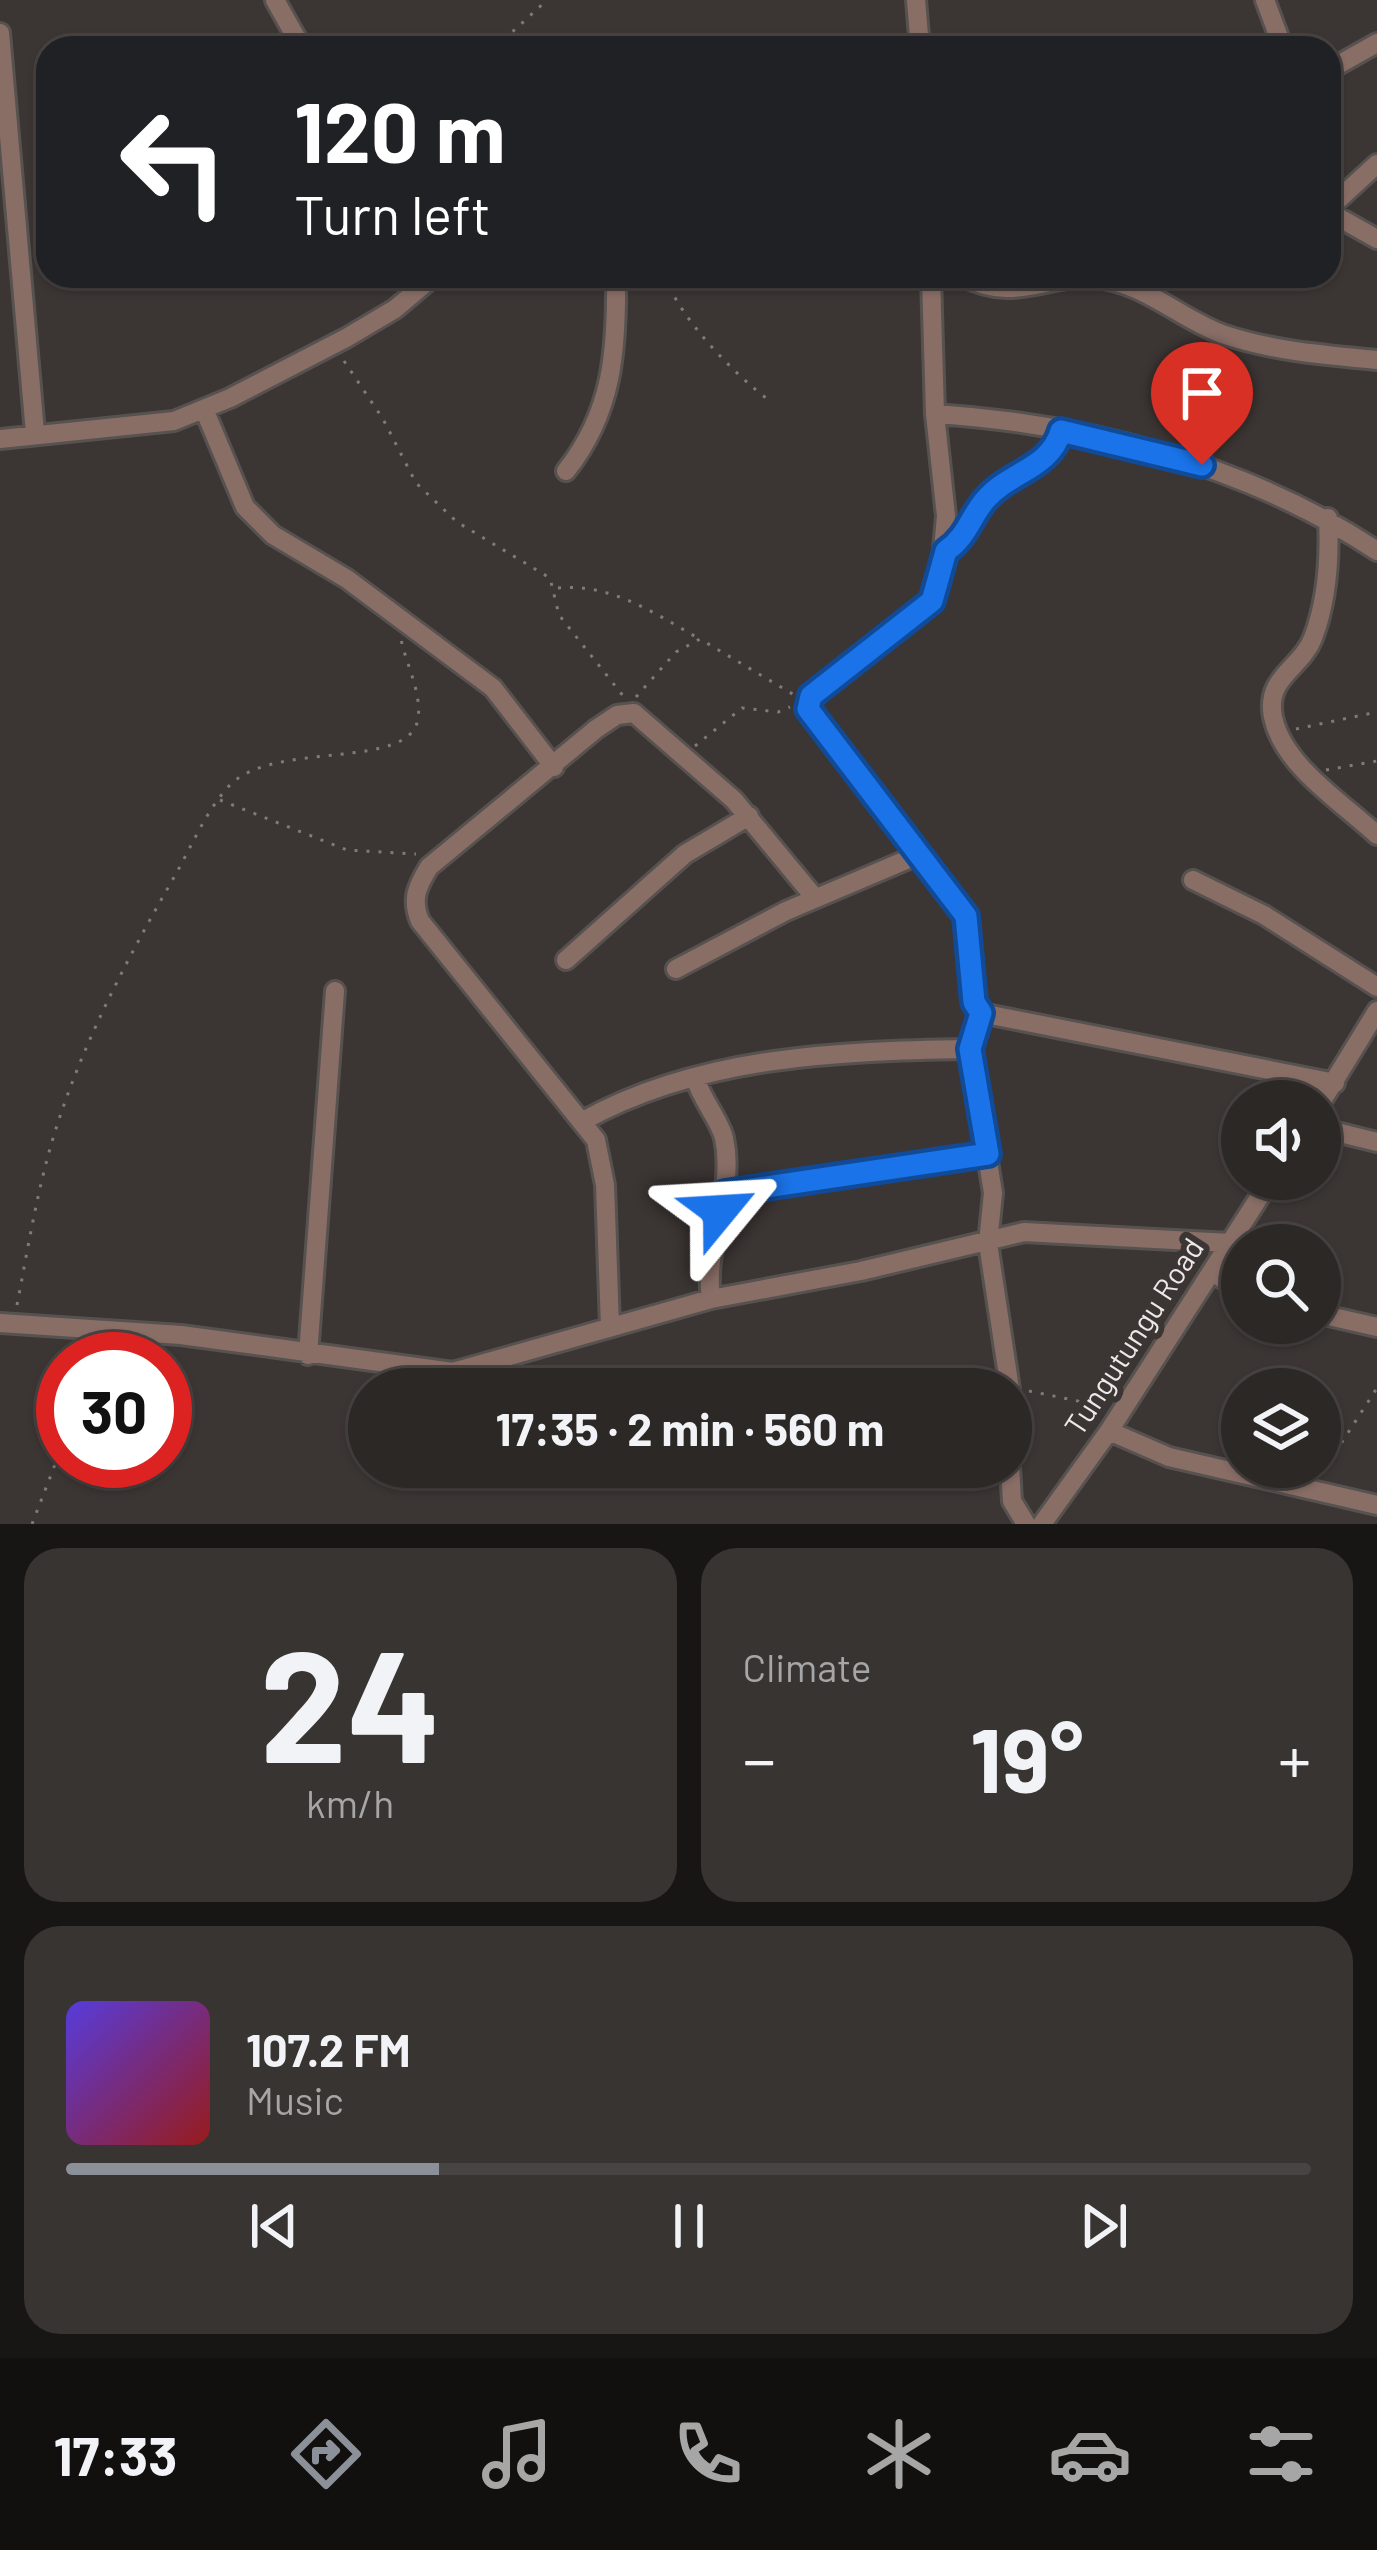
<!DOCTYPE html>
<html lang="en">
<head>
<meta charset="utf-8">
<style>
	body { margin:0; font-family:Barlow,sans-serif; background:#383432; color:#f1f3f6; height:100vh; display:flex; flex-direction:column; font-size:45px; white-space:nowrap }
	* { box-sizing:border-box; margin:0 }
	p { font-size:39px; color:#a6a6a7 }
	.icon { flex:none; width:66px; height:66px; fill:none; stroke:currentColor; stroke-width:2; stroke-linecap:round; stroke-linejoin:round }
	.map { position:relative; height:1524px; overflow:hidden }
	.drawer { display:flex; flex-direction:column; gap:24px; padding:24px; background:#181615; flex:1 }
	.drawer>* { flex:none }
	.banner { position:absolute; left:36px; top:36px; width:1305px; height:252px; border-radius:36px; box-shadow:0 3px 9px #0004,0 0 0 3px #484443; background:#202124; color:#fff; overflow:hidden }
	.controls { position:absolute; left:1221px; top:1080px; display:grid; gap:24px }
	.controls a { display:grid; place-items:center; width:120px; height:120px; border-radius:50%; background:#2c2826; box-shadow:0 3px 9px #0004,0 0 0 3px #484443; font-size:60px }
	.speed { position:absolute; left:36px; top:1332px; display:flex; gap:24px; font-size:60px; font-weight:700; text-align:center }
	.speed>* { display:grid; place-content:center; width:156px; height:156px; border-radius:50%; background:#2c2826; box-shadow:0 3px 9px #0004,0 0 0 3px #484443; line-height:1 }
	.speed .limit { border:18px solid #d22; background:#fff; color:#111 }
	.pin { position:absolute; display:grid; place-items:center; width:102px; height:102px; color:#fff; margin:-123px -51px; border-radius:50% 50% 50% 0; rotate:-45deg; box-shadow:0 0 12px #0007 }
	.pin .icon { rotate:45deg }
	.me { position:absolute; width:132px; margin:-66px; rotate:63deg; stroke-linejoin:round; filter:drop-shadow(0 0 9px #0008) }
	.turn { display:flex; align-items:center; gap:42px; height:252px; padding:0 60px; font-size:54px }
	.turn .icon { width:156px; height:156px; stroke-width:2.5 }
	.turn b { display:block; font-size:84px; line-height:102px }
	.big { font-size:90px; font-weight:700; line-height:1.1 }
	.drawer .widget { flex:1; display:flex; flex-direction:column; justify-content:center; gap:18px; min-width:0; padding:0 42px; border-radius:36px; background:#383432 }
	.drawer .dial { align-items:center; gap:0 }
	.dial b { font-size:156px; line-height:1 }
	.song { display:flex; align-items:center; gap:36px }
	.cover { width:144px; height:144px; border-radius:18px; background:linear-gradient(135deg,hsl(250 70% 55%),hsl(0 70% 35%)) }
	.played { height:12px; border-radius:6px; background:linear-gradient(90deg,#8c9099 30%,#484443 30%) }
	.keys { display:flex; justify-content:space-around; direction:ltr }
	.heat { display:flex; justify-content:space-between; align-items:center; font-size:66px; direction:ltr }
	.drawer .tiles { flex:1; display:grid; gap:24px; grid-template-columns:1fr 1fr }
	.widget:last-child { grid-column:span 2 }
	.trip { position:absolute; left:348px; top:1368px; width:684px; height:120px; border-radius:60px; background:#2c2826; box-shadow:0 3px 9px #0004,0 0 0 3px #484443; font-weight:700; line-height:120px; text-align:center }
	.tabs { display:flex; height:192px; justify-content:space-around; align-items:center; background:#12100f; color:#a6a6a7 }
	.tabs .icon { width:84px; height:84px }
	.tabs .current { color:#8c9099 }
	.tabs b { font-size:54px; color:#f1f3f6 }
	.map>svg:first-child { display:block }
</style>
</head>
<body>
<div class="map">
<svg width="1377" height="1524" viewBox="0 0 1377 1524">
	<rect width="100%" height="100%" fill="#3b3533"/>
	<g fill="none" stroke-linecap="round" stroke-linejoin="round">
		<!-- minor casing -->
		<g stroke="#575250" stroke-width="24">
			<path id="minor" d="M275 0 302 48
				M916 0 920 48
				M1265 0 1283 48
				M0 33 35 433
				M1329 70 1377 43
				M1329 208 1377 164
				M1329 212 1377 239
				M550 276H611
				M931 276 935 414 946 516 940 583 918 615 811 696 808 709 966 916 974 1002 981 1013 1335 1083
				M962 276C1017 304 1043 274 1096 278 1143 282 1179 318 1222 334 1272 351 1325 355 1377 360
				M204 409 245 507 273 535 347 579 493 688 554 767
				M935 414C1089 424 1247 465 1377 551
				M0 439 174 421 230 398 346 338 395 309 434 276
				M566 471C613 412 617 350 616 276
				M1328 518C1330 557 1327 601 1313 638 1301 669 1265 677 1273 717 1283 766 1343 803 1377 835
				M946 551C967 537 970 517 986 499 1009 472 1050 469 1061 431
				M1193 880 1264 915 1377 987
				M566 960 685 854 749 816
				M676 969 786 911 918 855
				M981 1013 970 1049 993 1193 988 1243 1010 1389
				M695 1078C702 1100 720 1121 724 1138 736 1193 703 1244 711 1299
				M1320 1104 1377 1011
				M583 1121C700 1056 839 1051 970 1049
				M1320 1128 1377 1142
				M725 1193 988 1153
				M1212 1272 1242 1291
				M1320 1314 1377 1327
				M0 1323 181 1335 453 1372 711 1299 861 1271 1024 1232 1230 1243
				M610 1326 605 1185 596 1140 420 921C411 899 417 887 429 867L596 729 617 715 634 713 734 800 815 898
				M308 1355 335 991
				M1109 1431 1169 1457 1377 1505
				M1010 1467 1012 1501 1026 1524
				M1042 1524 1109 1431 1271 1179"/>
		</g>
		<!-- path -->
		<path stroke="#807b7a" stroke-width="3" stroke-dasharray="3 9" stroke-linecap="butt" d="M495 48 547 0
			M665 276C679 318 735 375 770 401
			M344 361 383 419 416 483 457 522 550 578 559 615 624 697
			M558 588C611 583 654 613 698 638
			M636 697 676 652 700 639 796 696
			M1296 729 1377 712
			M695 746 742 708 778 712 790 707
			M1326 770 1377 761
			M220 800 347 850 416 854
			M17 1305C28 1248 37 1191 54 1135 82 1044 126 961 173 879 191 848 206 810 230 785 274 740 409 771 418 719 422 693 406 664 401 639
			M1029 1391 1078 1401 1095 1417
			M1322 1473 1377 1388
			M32 1524 63 1444"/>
		<!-- minor -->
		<use href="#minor" stroke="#896e66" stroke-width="18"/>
	</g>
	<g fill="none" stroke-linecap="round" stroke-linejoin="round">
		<!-- route casing -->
		<g stroke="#114b97" stroke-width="30">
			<path id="route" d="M720 1211 725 1193 988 1154 970 1049 981 1013 974 1002 966 916 808 709 811 696 932 601 946 551C967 537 970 517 986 499 1009 472 1050 469 1061 431L1202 465"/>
		</g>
		<!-- route -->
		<use href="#route" stroke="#1a73e8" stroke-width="21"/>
	</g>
	<g text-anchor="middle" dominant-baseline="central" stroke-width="12" stroke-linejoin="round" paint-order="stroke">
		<!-- street labels -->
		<g font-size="30" fill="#ede9e8" stroke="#3b3533">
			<text transform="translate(1133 1336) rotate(-57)">Tungutungu Road</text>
		</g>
	</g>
</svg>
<div class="controls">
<a><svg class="icon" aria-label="sound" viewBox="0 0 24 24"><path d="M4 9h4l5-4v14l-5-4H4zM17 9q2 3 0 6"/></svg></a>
<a><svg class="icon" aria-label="search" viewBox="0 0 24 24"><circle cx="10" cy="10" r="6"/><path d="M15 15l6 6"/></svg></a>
<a><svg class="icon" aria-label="layers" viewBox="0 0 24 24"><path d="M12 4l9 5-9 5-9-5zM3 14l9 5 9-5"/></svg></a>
</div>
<div class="speed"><div class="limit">30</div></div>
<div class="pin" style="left:1202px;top:465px;background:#d93025"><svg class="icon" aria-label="arrive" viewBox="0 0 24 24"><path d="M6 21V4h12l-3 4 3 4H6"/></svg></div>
<svg class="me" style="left:720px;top:1211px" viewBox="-20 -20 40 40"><path d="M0-17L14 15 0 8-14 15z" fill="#1a73e8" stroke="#fff" stroke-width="4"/></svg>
<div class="trip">17:35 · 2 min · 560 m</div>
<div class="banner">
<div class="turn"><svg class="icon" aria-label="left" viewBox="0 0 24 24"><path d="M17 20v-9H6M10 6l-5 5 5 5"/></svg><div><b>120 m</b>Turn left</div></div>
</div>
</div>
<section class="drawer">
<div class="tiles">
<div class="widget dial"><b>24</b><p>km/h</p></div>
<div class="widget"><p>Climate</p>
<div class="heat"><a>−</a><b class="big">19°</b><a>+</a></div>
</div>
<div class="widget">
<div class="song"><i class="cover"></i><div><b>107.2 FM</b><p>Music</p></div></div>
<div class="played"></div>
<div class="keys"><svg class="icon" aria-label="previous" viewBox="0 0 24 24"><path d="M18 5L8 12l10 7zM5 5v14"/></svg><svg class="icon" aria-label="pause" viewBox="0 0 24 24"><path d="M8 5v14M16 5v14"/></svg><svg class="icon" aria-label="next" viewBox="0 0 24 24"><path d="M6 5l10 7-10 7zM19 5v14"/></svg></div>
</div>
</div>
</section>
<nav class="tabs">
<b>17:33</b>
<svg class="icon current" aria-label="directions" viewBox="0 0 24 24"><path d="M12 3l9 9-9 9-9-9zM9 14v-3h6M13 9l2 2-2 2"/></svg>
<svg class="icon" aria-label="music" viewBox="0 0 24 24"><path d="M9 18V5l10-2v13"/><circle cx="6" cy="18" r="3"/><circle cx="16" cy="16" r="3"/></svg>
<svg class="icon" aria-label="phone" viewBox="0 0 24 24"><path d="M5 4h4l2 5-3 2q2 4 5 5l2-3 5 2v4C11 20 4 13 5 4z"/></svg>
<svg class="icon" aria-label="climate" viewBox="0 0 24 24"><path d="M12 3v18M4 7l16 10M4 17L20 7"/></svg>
<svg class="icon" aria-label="car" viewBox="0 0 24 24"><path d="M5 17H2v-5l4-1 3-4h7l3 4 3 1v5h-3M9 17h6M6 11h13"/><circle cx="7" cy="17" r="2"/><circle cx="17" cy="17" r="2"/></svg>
<svg class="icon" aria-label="filters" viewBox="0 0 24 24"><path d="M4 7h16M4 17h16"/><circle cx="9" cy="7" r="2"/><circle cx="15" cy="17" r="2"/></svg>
</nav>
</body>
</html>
